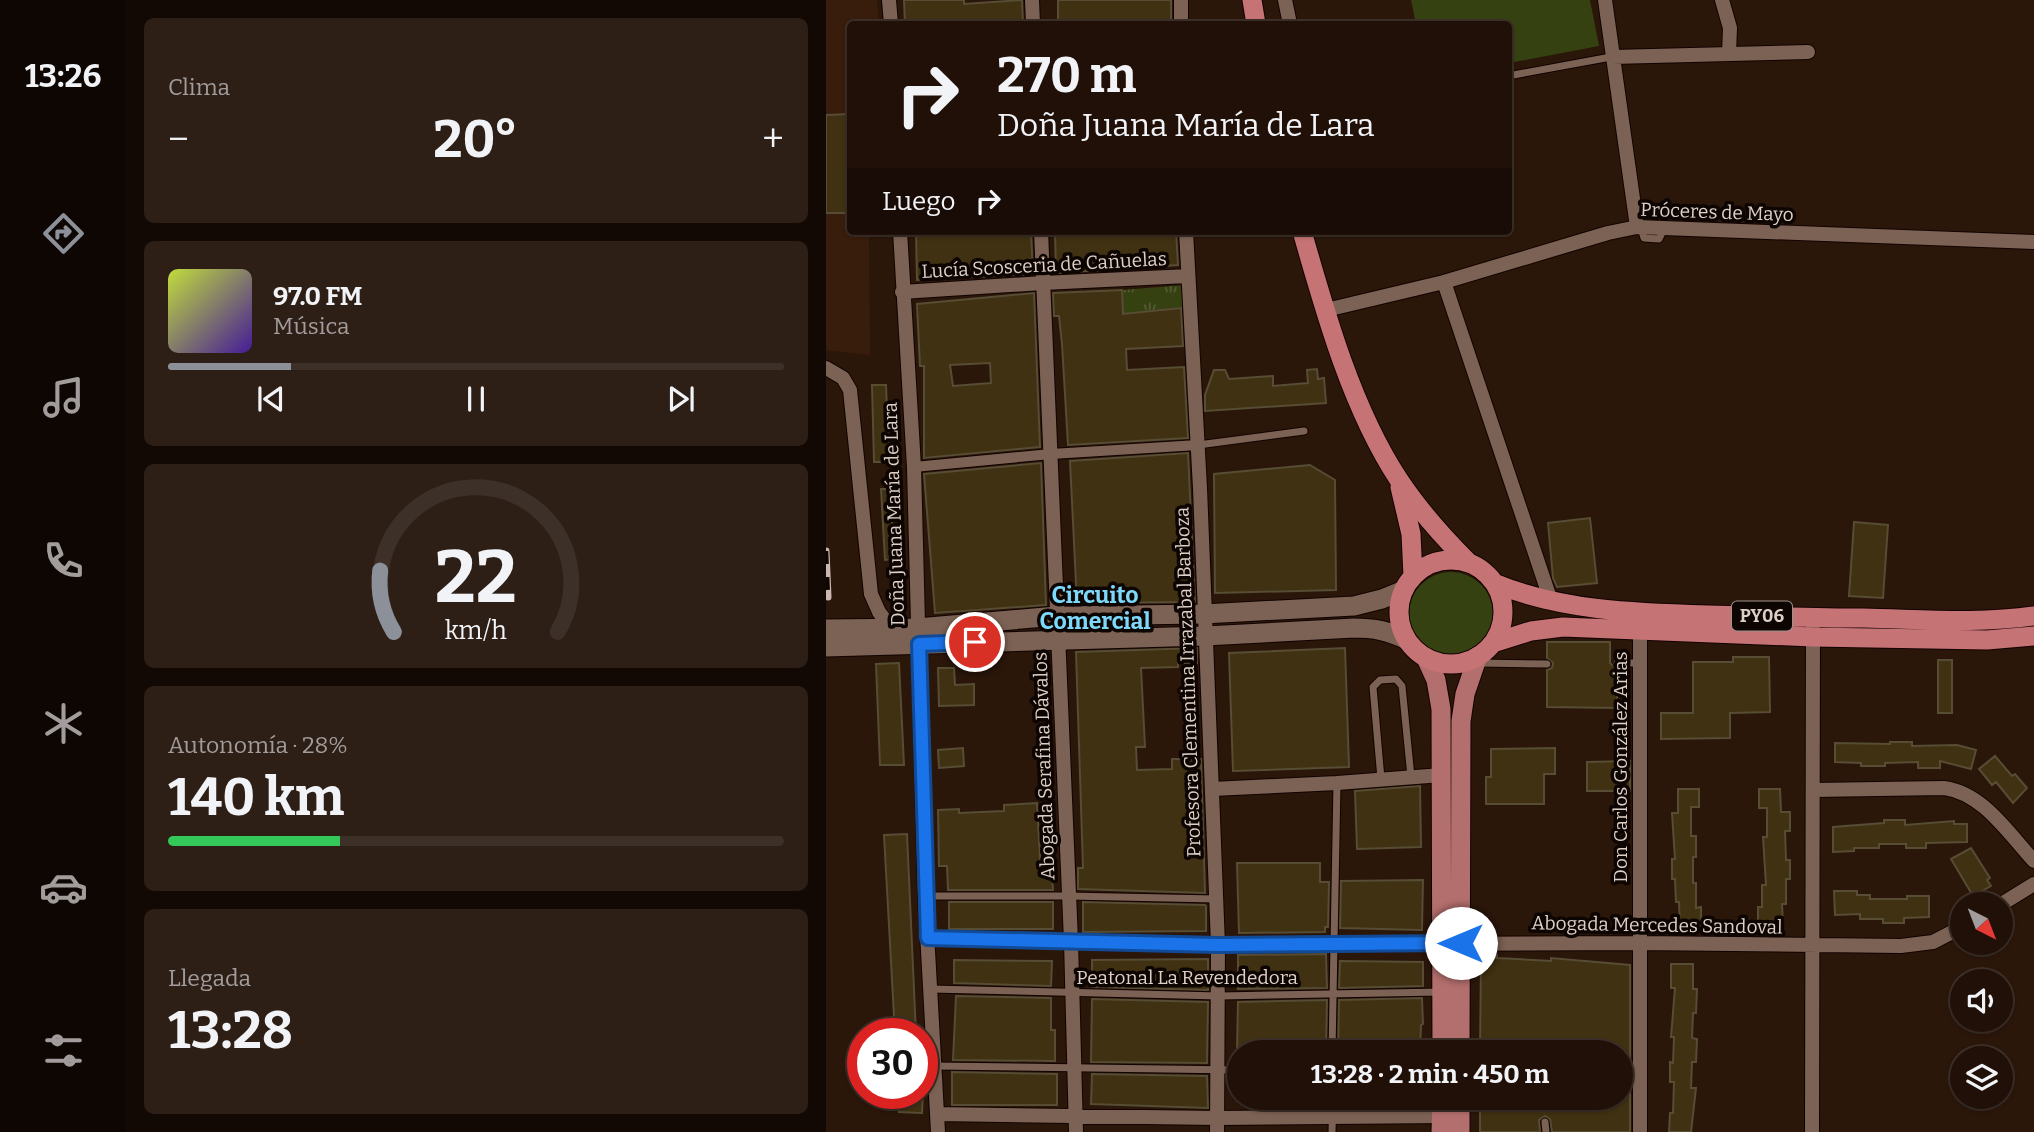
<!DOCTYPE html>
<html lang="es">
<head>
<meta charset="utf-8">
<style>
	body { margin:0; font-family:Bitter,serif; background:#2d1e16; color:#f1f3f6; height:100vh; display:flex; flex-direction:column; font-size:26px; white-space:nowrap }
	* { box-sizing:border-box; margin:0 }
	p { font-size:23px; color:#a29d9c }
	.icon { flex:none; width:38px; height:38px; fill:none; stroke:currentColor; stroke-width:2; stroke-linecap:round; stroke-linejoin:round }
	.map { position:relative; flex:1; overflow:hidden }
	.details { display:flex; flex-direction:column; gap:18px; padding:18px; background:#120904; width:700px }
	.details>* { flex:none }
	.banner { position:absolute; left:21px; top:21px; width:665px; height:214px; border-radius:7px; box-shadow:0 2px 5px #0004,0 0 0 2px #3d3029; background:#201008; color:#f1f3f6; overflow:hidden }
	.needle { width:46px; rotate:138deg }
	.fabs { position:absolute; left:1124px; top:892px; display:grid; gap:14px }
	.fabs a { display:grid; place-items:center; width:63px; height:63px; border-radius:50%; background:#201008; box-shadow:0 2px 5px #0004,0 0 0 2px #3d3029; font-size:35px }
	.speed { position:absolute; left:21px; top:1018px; display:flex; gap:14px; font-size:35px; font-weight:700; text-align:center }
	.speed>* { display:grid; place-content:center; width:91px; height:91px; border-radius:50%; background:#201008; box-shadow:0 2px 5px #0004,0 0 0 2px #3d3029; line-height:1 }
	.speed .limit { border:10px solid #d22; background:#fff; color:#111 }
	.pin { position:absolute; display:grid; place-items:center; width:60px; height:60px; color:#fff; margin:-30px; border:4px solid #fff; border-radius:50%; box-shadow:0 2px 7px #0007 }
	.me { position:absolute; width:77px; margin:-38px; rotate:270deg; stroke-linejoin:round; filter:drop-shadow(0 0 5px #0008) }
	.turn { display:flex; align-items:center; gap:24px; height:147px; padding:0 35px; font-size:32px }
	.turn .icon { width:91px; height:91px; stroke-width:2.5 }
	.turn b { display:block; font-size:49px; line-height:60px }
	.then { display:flex; align-items:center; height:66px; padding:0 35px; background:#0003; gap:14px; font-size:26px }
	.big { font-size:52px; font-weight:700; line-height:1.1 }
	.details .widget { flex:1; display:flex; flex-direction:column; justify-content:center; gap:10px; min-width:0; padding:0 24px; border-radius:10px; background:#2d1e16 }
	.details .dial { align-items:center; gap:0 }
	.dial svg { height:182px; overflow:visible; fill:none; stroke:#3d3029; stroke-width:7; stroke-linecap:round; text-anchor:middle }
	.dial text { fill:#f1f3f6; stroke:none }
	.song { display:flex; align-items:center; gap:21px }
	.cover { width:84px; height:84px; border-radius:10px; background:linear-gradient(135deg,hsl(70 70% 55%),hsl(260 70% 35%)) }
	.played { height:7px; border-radius:4px; background:linear-gradient(90deg,#8c9099 20%,#3d3029 20%) }
	.keys { display:flex; justify-content:space-around; direction:ltr }
	.heat { display:flex; justify-content:space-between; align-items:center; font-size:38px; direction:ltr }
	.charge { height:10px; border-radius:5px; background:linear-gradient(90deg,#34c759 28%,#3d3029 0) }
	.trip { position:absolute; left:401px; top:1040px; width:406px; height:70px; border-radius:35px; background:#201008; box-shadow:0 2px 5px #0004,0 0 0 2px #3d3029; font-weight:700; line-height:70px; text-align:center }
	main { display:flex; flex:1; min-height:0 }
	.menu { display:flex; flex-direction:column; width:126px; justify-content:space-around; align-items:center; background:#0d0603; color:#a29d9c }
	.menu .icon { width:49px; height:49px }
	.menu .current { color:#8c9099 }
	.menu b { font-size:32px; color:#f1f3f6 }
	.map>svg:first-child { display:block }
</style>
</head>
<body>
<main>
<nav class="menu">
<b>13:26</b>
<svg class="icon current" aria-label="directions" viewBox="0 0 24 24"><path d="M12 3l9 9-9 9-9-9zM9 14v-3h6M13 9l2 2-2 2"/></svg>
<svg class="icon" aria-label="music" viewBox="0 0 24 24"><path d="M9 18V5l10-2v13"/><circle cx="6" cy="18" r="3"/><circle cx="16" cy="16" r="3"/></svg>
<svg class="icon" aria-label="phone" viewBox="0 0 24 24"><path d="M5 4h4l2 5-3 2q2 4 5 5l2-3 5 2v4C11 20 4 13 5 4z"/></svg>
<svg class="icon" aria-label="climate" viewBox="0 0 24 24"><path d="M12 3v18M4 7l16 10M4 17L20 7"/></svg>
<svg class="icon" aria-label="car" viewBox="0 0 24 24"><path d="M5 17H2v-5l4-1 3-4h7l3 4 3 1v5h-3M9 17h6M6 11h13"/><circle cx="7" cy="17" r="2"/><circle cx="17" cy="17" r="2"/></svg>
<svg class="icon" aria-label="filters" viewBox="0 0 24 24"><path d="M4 7h16M4 17h16"/><circle cx="9" cy="7" r="2"/><circle cx="15" cy="17" r="2"/></svg>
</nav>
<section class="details">
<div class="widget"><p>Clima</p>
<div class="heat"><a>−</a><b class="big">20°</b><a>+</a></div>
</div>
<div class="widget">
<div class="song"><i class="cover"></i><div><b>97.0 FM</b><p>Música</p></div></div>
<div class="played"></div>
<div class="keys"><svg class="icon" aria-label="previous" viewBox="0 0 24 24"><path d="M18 5L8 12l10 7zM5 5v14"/></svg><svg class="icon" aria-label="pause" viewBox="0 0 24 24"><path d="M8 5v14M16 5v14"/></svg><svg class="icon" aria-label="next" viewBox="0 0 24 24"><path d="M6 5l10 7-10 7zM19 5v14"/></svg></div>
</div>
<div class="widget dial"><svg viewBox="0 0 100 80">
<path d="M14 69A42 42 0 1 1 86 69"/>
<path d="M14 69A42 42 0 0 1 8 42" stroke="#8c9099"/>
<text x="50" y="56" font-size="32" font-weight="700">22</text>
<text x="50" y="72" font-size="11">km/h</text>
</svg></div>
<div class="widget"><p>Autonomía · 28%</p><b class="big">140 km</b><div class="charge"></div></div>
<div class="widget"><p>Llegada</p><b class="big">13:28</b></div>
</section>
<div class="map">
<svg width="1208" height="1132" viewBox="0 0 1208 1132">
	<defs>
		<pattern id="grass-tufts" width="24" height="20" patternUnits="userSpaceOnUse" patternTransform="scale(1.75)"><rect width="24" height="20" fill="#364111"/><path d="M3 7l-1-3M5 7V3M7 7l1-3M15 17l-1-3M17 17v-4M19 17l1-3" fill="none" stroke="#535b32"/></pattern>
	</defs>
	<rect width="100%" height="100%" fill="#2b160a"/>
	<!-- built -->
	<path fill="#381d0c" d="M0 0H51L53 24H24V231H43L44 355 0 350Z"/>
	<!-- grass -->
	<path fill="url(#grass-tufts)" d="M358 285 360 307 297 314 296 290Z"/>
	<!-- park -->
	<path fill="#364111" d="M585 0H764L773 46 683 63 682 24H590Z
		M583 614a42 42 0 1 1 84 0a42 42 0 1 1-84 0Z"/>
	<!-- building -->
	<path fill="#3f3111" stroke="#574c34" stroke-width="2" fill-rule="evenodd" d="M78 0H138V4L196 0 197 24H79Z
		M232 0H345V24H232Z
		M24 114V213H0V115Z
		M90 231H205L207 274 91 280Z
		M229 231H350L352 265 230 273Z
		M296 290 297 314 355 308 357 346 300 349 301 370 358 367 362 438 242 445 236 344 233 316H228L227 293Z
		M208 293 214 447 98 458V366H94L91 304ZM164 363 165 383 127 386 124 365Z
		M491 369 492 379 498 378 500 403 379 411V395L388 370H399L403 379 447 376V386L482 383 481 370Z
		M46 385H60L63 462H48Z
		M362 453 369 602 251 603 244 461Z
		M215 463 220 605 109 613 98 474Z
		M484 465 509 480 510 590 389 593 388 474Z
		M55 489H66V527L73 526 76 558 59 560Z
		M764 518 771 583 731 587 727 578 722 523Z
		M1028 522 1062 525 1057 598 1023 596Z
		M721 642H784V663L791 669V708L721 707V670L726 668 727 663 721 658Z
		M371 648V663H352V667L315 668 319 747H310L311 770 346 769V759H375L379 893 252 889V868H257L250 652Z
		M519 648 523 767 407 771 403 653Z
		M907 657H943L944 712 904 713V738L835 739V713H867V662H907Z
		M1112 660H1126V713H1112Z
		M73 663 78 765H54L50 664Z
		M112 668H128L129 685 148 684V705L113 706Z
		M1064 742H1086V746L1131 745 1150 750 1145 769 1114 761V768H1092V762L1059 763V766H1035V763L1009 762V743L1064 744Z
		M137 748 138 766 113 768 112 750Z
		M729 748V774H718V804H660V777H665V749Z
		M1169 756 1186 776 1189 774 1201 788 1187 803 1170 782 1166 785 1153 769Z
		M804 761V791H761V762Z
		M594 786 595 847 531 849 529 791Z
		M852 789H873V807H865V836H870V857H867V883H870V908L875 907V928H854L853 902H850L849 879H846V859H849L846 813H852Z
		M933 789H954L955 812H964V831H959L960 860H964V879H960V904H956L957 927H932V907H936V885H940L937 837H941V808H933Z
		M211 803 215 876H226L227 890H122L121 866H113L112 810 133 809V813L178 811V805Z
		M1058 820H1079V825L1128 821V824H1141V842L1100 843V848H1080V844H1053V848H1028V851L1007 852V827L1058 823Z
		M81 834 90 1034H69L58 835Z
		M1145 848 1164 878 1161 880 1165 886 1147 896 1125 859Z
		M411 863H494V882H503L502 927H499V932L413 933Z
		M597 880 596 930 514 928 515 881Z
		M1008 891H1031V895H1044V899H1081V896H1103V917L1078 918V923H1057V919H1034V914L1009 915Z
		M123 902H227V929H123Z
		M257 902 379 905 380 906V931L257 932Z
		M500 954 501 988 412 989V955Z
		M659 954 671 955V958L725 961V958L804 965V1132H726L724 1119 719 1116 713 1120 714 1132H654V1097H794V1052H654L655 957 659 958Z
		M382 959V990L266 987V960Z
		M128 960 226 961 225 986 128 983Z
		M514 961 597 962V986L513 988Z
		M845 964H867V989H871L870 1013H867L866 1038 871 1039 870 1062H866L865 1088H870L865 1132H843L844 1113H847L848 1082H844V1062L847 1063 848 1037H845L849 988H845Z
		M130 996 225 998V1030H229V1061L127 1060Z
		M596 998 597 1024 595 1025 594 1052H512L513 1000Z
		M266 999 382 1002 381 1063 265 1062Z
		M501 1000 500 1052H411L412 1002Z
		M126 1072 231 1074V1105H126Z
		M266 1074 381 1076 382 1108 265 1104Z
		M79 1094H97L96 1113 73 1112 74 1098H78Z
		M536 1097H596L595 1107H536Z"/>
	<g fill="none" stroke-linecap="round" stroke-linejoin="round">
		<!-- service casing -->
		<g stroke="#120300" stroke-width="9">
			<path id="service" d="M682 76 785 57
				M815 228 818 238 833 239 838 229
				M372 445 478 431
				M652 663 721 664
				M791 663H813
				M555 779 547 687 554 680 570 679 576 686 585 777
				M99 896H242L390 899
				M105 989 393 996 616 992
				M506 1052 511 783
				M109 1066 413 1070
				M719 1122 720 1132
				M506 1132 507 1097"/>
		</g>
		<!-- pedestrian casing -->
		<g stroke="#120300" stroke-width="12">
			<path id="pedestrian" d="M88 467 225 454 372 445"/>
		</g>
		<!-- minor casing -->
		<g stroke="#120300" stroke-width="16">
			<path id="minor" d="M63 0 65 24
				M206 0 207 24
				M355 0V24
				M459 0 464 24
				M779 0 811 227
				M896 0 904 28 903 53
				M786 57 982 52
				M74 231 88 467 99 896 112 1132
				M215 231 245 941 250 1132
				M360 231 374 488 392 945 391 1132
				M618 282 725 601
				M76 292 217 283 362 276
				M500 310 618 282 782 233 811 227 1208 242
				M0 368 17 378 24 390 45 594 53 612 64 627
				M386 789 511 783 616 775
				M987 790 1118 788C1157 793 1182 833 1208 861
				M1174 905 1208 884
				M102 938 392 945 813 943 1075 946 1107 942 1136 927
				M111 1114 391 1118 622 1116
				M814 1132V621
				M986 1132 987 629"/>
		</g>
		<!-- secondary casing -->
		<g stroke="#120300" stroke-width="21">
			<path id="secondary" d="M0 629 91 628 231 616 377 614 528 606 556 599 578 590
				M0 647 379 636 528 628C548 628 563 631 581 640"/>
		</g>
		<!-- primary casing -->
		<g stroke="#120300" stroke-width="21">
			<path id="primary" d="M600 658 610 680 615 709 616 1052
				M634 1052 635 721 639 694 652 656
				M615 1132 616 1097
				M634 1132V1097"/>
		</g>
		<!-- trunk casing -->
		<g stroke="#120300" stroke-width="21">
			<path id="trunk" d="M426 0 430 24
				M476 231C499 312 526 409 573 480 593 510 617 537 642 562
				M574 487 585 534 587 576
				M573 612a52 52 0 1 1 104 0a52 52 0 1 1-104 0Z
				M668 583C736 611 810 613 883 615 935 616 986 618 1038 618 1094 619 1152 624 1208 616
				M667 643 705 631 737 627 987 637 1161 640 1208 636"/>
		</g>
		<!-- service -->
		<use href="#service" stroke="#7c6254" stroke-width="7"/>
		<!-- pedestrian -->
		<use href="#pedestrian" stroke="#7c6254" stroke-width="10"/>
		<!-- minor -->
		<use href="#minor" stroke="#7c6254" stroke-width="14"/>
		<!-- secondary -->
		<use href="#secondary" stroke="#7c6254" stroke-width="19"/>
		<!-- primary -->
		<use href="#primary" stroke="#b36f6d" stroke-width="19"/>
		<!-- trunk -->
		<use href="#trunk" stroke="#c67375" stroke-width="19"/>
		<!-- rail casing -->
		<g stroke="#c8b8af" stroke-width="7">
			<path id="rail" d="M0 551 2 597"/>
		</g>
		<!-- rail -->
		<use href="#rail" stroke="#0d0502" stroke-width="4.5" stroke-dasharray="13" stroke-linecap="butt"/>
	</g>
	<g fill="none" stroke-linecap="round" stroke-linejoin="round">
		<!-- route casing -->
		<g stroke="#114b97" stroke-width="18">
			<path id="route" d="M149 642 93 644 102 938 392 945 635 943"/>
		</g>
		<!-- route -->
		<use href="#route" stroke="#1a73e8" stroke-width="12"/>
	</g>
	<g text-anchor="middle" dominant-baseline="central" stroke-width="7" stroke-linejoin="round" paint-order="stroke">
		<!-- shield labels -->
		<rect fill="#0d0502" stroke="#9f928c" stroke-width="2" x="906" y="601.5" width="60" height="29" rx="5"/>
		<g font-size="18" font-weight="bold" fill="#decfc7">
			<text x="936" y="616">PY06</text>
		</g>
		<!-- street labels -->
		<g font-size="19" fill="#decfc7" stroke="#0d0502">
			<text transform="translate(891 212) rotate(2)">Próceres de Mayo</text>
			<text transform="translate(218 265) rotate(-3)">Lucía Scosceria de Cañuelas</text>
			<text transform="translate(68 514) rotate(-92)">Doña Juana María de Lara</text>
			<text transform="translate(362 682) rotate(-92)">Profesora Clementina Irrazabal Barboza</text>
			<text transform="translate(218 766) rotate(-92)">Abogada Serafina Dávalos</text>
			<text transform="translate(794 767) rotate(-90)">Don Carlos González Arias</text>
			<text transform="translate(831 925) rotate(1)">Abogada Mercedes Sandoval</text>
			<text x="361" y="977">Peatonal La Revendedora</text>
		</g>
		<!-- quarter labels -->
		<g font-size="23" font-weight="bold" fill="#7dd9fc" stroke="#0d0502">
			<text x="269" y="595">Circuito<tspan x="269" dy="26">Comercial</tspan></text>
		</g>
	</g>
</svg>
<div class="fabs">
<a><svg class="needle" viewBox="-14 -14 28 28"><path d="M0-13l5 13h-10z" fill="#e53935"/><path d="M0 13l5-13h-10z" fill="#a29d9c"/></svg></a>
<a><svg class="icon" aria-label="sound" viewBox="0 0 24 24"><path d="M4 9h4l5-4v14l-5-4H4zM17 9q2 3 0 6"/></svg></a>
<a><svg class="icon" aria-label="layers" viewBox="0 0 24 24"><path d="M12 4l9 5-9 5-9-5zM3 14l9 5 9-5"/></svg></a>
</div>
<div class="speed"><div class="limit">30</div></div>
<div class="pin" style="left:149px;top:642px;background:#d93025"><svg class="icon" aria-label="arrive" viewBox="0 0 24 24"><path d="M6 21V4h12l-3 4 3 4H6"/></svg></div>
<svg class="me" style="left:635px;top:943px" viewBox="-20 -20 40 40"><circle r="19" fill="#fff"/><path d="M0-13L10 11 0 6-10 11z" fill="#1a73e8"/></svg>
<div class="trip">13:28 · 2 min · 450 m</div>
<div class="banner">
<div class="turn"><svg class="icon" aria-label="right" viewBox="0 0 24 24"><path d="M7 20v-9h11M14 6l5 5-5 5"/></svg><div><b>270 m</b>Doña Juana María de Lara</div></div>
<div class="then">Luego<svg class="icon" aria-label="right" viewBox="0 0 24 24"><path d="M7 20v-9h11M14 6l5 5-5 5"/></svg></div>
</div>
</div>
</main>
</body>
</html>
